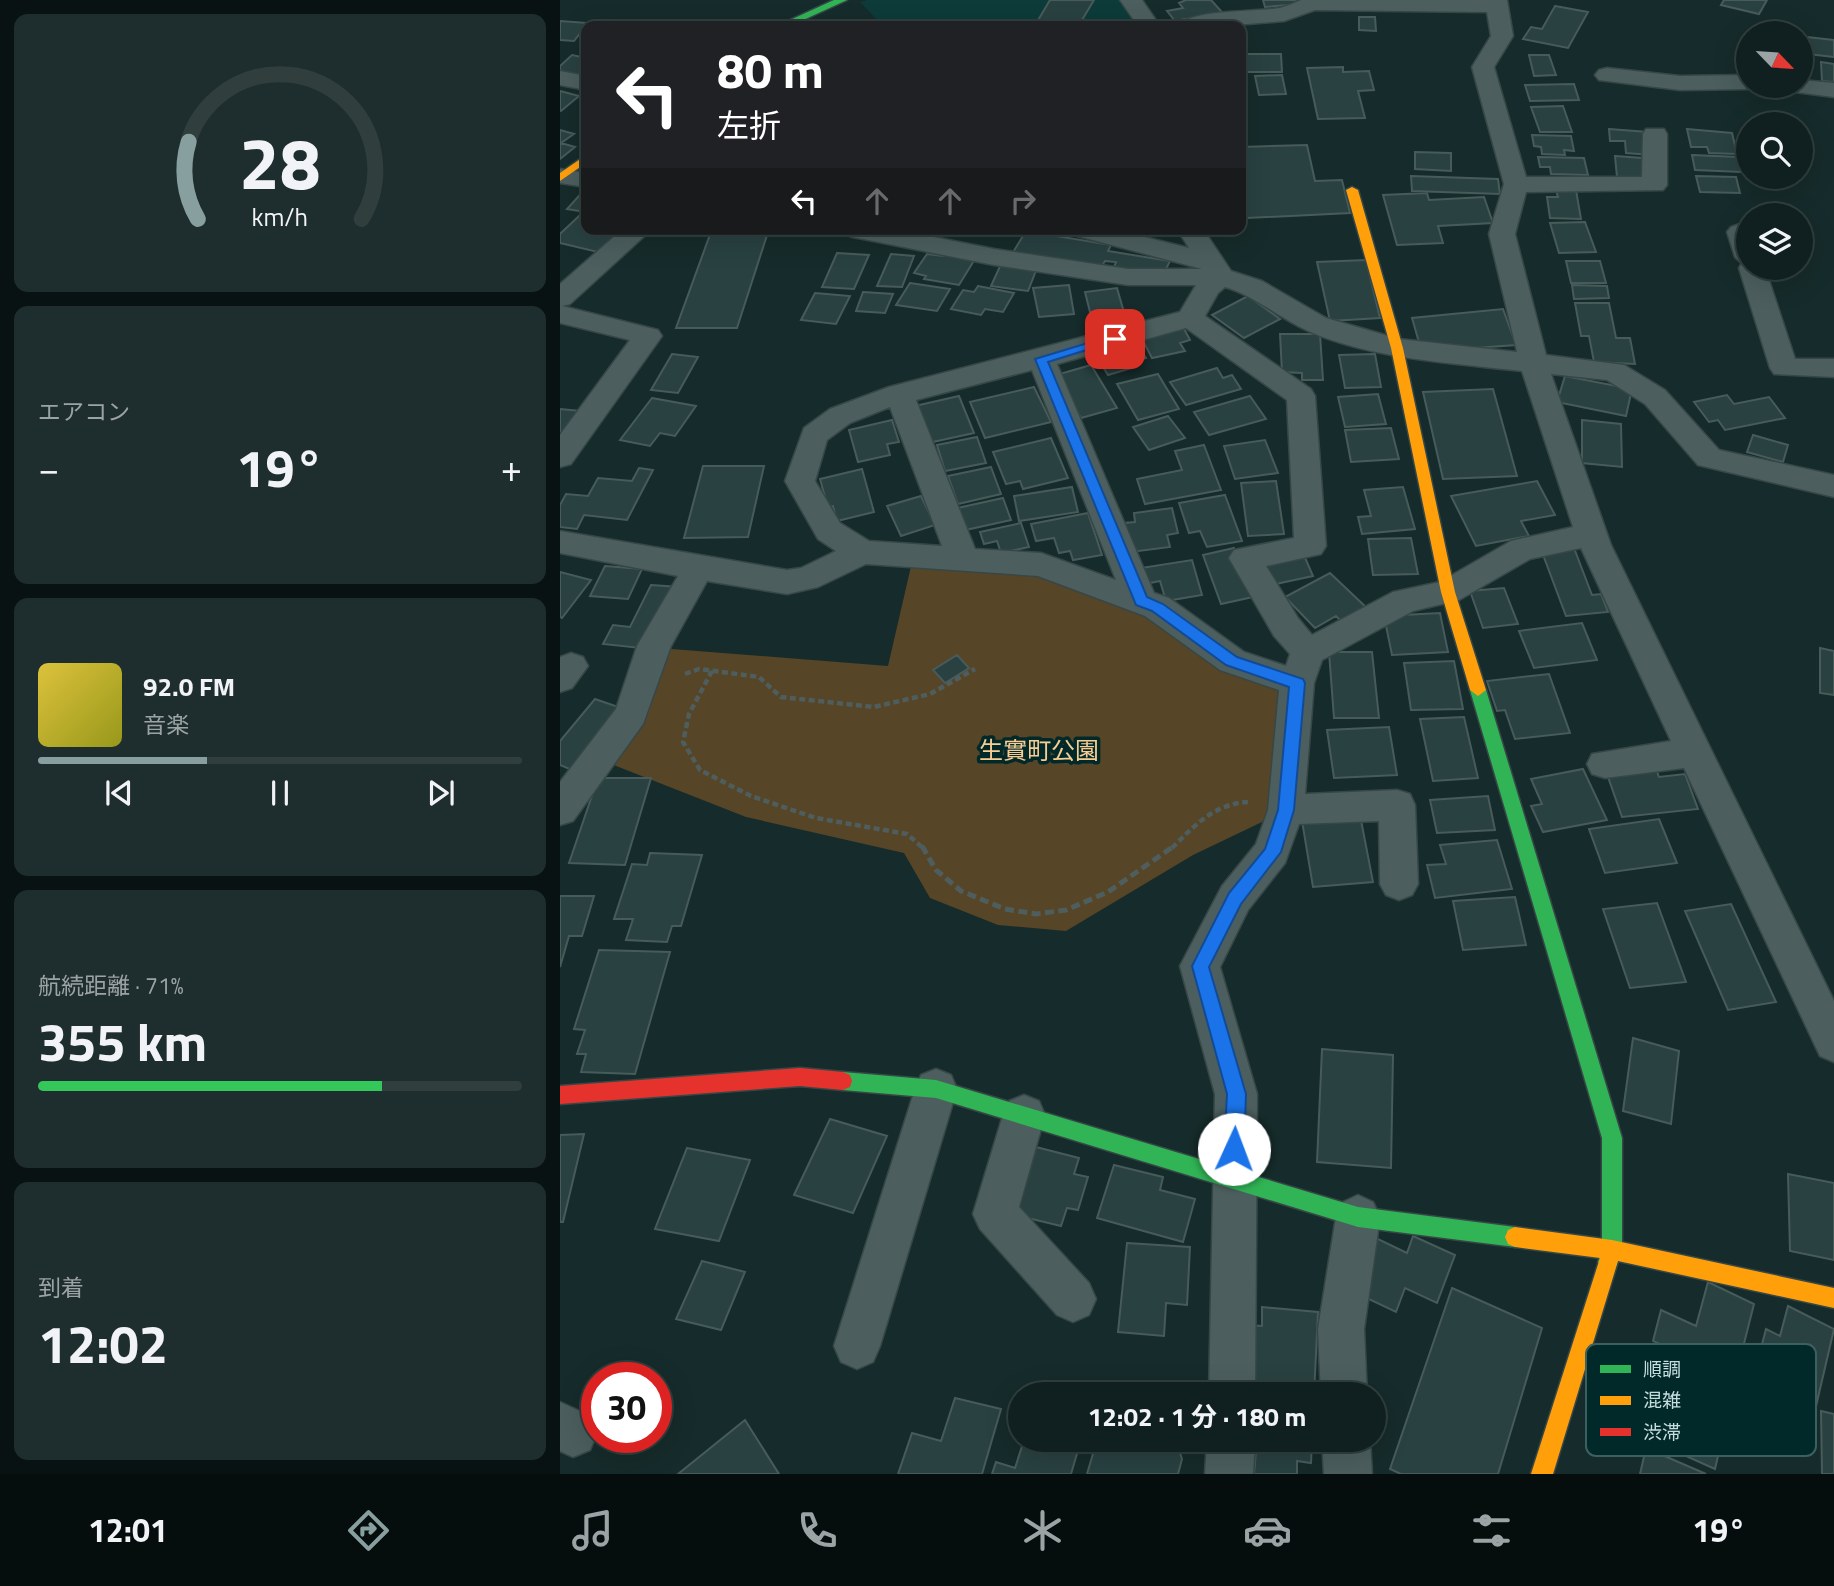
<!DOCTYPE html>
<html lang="ja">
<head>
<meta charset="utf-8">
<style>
	body { margin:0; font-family:"Titillium Web","Noto Sans JP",sans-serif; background:#1e2d2d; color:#f1f3f6; height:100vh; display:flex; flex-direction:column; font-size:26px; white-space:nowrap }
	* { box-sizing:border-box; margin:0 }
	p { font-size:23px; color:#9ca3a5 }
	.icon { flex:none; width:38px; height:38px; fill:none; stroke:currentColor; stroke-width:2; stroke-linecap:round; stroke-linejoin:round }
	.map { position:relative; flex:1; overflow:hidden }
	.panel { display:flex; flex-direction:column; gap:14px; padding:14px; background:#091212; width:560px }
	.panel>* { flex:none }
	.banner { position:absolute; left:21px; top:21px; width:665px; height:214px; border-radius:14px; box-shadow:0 7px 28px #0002,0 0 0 2px #303e3e; background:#202124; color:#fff; overflow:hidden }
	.needle { width:46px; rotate:115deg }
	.controls { position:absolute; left:1176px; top:21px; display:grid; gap:14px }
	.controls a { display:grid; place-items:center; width:77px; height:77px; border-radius:50%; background:#102020; box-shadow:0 7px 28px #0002,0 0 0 2px #303e3e; font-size:35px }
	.speed { position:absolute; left:21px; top:1362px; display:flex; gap:14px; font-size:35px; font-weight:700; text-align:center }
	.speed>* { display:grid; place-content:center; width:91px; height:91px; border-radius:50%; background:#102020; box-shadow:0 7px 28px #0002,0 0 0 2px #303e3e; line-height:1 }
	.speed .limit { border:10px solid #d22; background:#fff; color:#111 }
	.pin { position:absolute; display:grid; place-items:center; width:60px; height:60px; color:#fff; margin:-30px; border-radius:14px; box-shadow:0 4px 10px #0006 }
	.me { position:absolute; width:77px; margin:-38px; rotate:2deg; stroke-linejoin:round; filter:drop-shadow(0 0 5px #0008) }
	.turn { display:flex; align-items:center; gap:24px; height:147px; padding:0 21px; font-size:32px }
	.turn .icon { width:91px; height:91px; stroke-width:2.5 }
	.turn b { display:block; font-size:49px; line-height:60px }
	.lanes { display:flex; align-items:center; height:66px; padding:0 21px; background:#0003; justify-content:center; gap:35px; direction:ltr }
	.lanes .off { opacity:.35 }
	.big { font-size:52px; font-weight:700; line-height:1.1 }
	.panel .tile { flex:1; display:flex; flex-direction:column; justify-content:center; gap:10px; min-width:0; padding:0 24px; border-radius:14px; background:#1e2d2d }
	.panel .dial { align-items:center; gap:0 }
	.dial svg { height:182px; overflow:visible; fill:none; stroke:#303e3e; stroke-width:7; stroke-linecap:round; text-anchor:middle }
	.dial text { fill:#f1f3f6; stroke:none }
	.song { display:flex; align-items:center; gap:21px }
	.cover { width:84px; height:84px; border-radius:10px; background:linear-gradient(135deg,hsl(50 70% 55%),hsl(60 70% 35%)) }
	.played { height:7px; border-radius:4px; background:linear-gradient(90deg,#889f9f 35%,#303e3e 35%) }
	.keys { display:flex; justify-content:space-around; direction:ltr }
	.heat { display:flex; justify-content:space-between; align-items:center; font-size:38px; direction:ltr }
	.charge { height:10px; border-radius:5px; background:linear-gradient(90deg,#34c759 71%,#303e3e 0) }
	.trip { position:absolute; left:448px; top:1382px; width:378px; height:70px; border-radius:35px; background:#102020; box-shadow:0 7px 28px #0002,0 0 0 2px #303e3e; font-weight:700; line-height:70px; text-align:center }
	.dock { display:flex; height:112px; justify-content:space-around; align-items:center; background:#060d0d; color:#9ca3a5 }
	.dock .icon { width:49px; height:49px }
	.dock .active { color:#889f9f }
	.dock b { font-size:32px; color:#f1f3f6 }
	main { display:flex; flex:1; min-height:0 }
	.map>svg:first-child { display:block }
</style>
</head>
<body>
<main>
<section class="panel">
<div class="tile dial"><svg viewBox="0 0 100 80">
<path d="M14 69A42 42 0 1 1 86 69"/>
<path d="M14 69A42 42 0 0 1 10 35" stroke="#889f9f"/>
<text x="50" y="56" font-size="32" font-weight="700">28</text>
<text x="50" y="72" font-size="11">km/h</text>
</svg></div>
<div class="tile"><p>エアコン</p>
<div class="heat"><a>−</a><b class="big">19°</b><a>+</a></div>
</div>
<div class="tile">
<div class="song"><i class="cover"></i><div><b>92.0 FM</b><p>音楽</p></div></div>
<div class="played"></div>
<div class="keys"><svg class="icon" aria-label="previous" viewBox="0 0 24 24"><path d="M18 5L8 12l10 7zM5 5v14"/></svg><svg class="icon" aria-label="pause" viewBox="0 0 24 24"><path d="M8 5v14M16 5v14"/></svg><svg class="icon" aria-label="next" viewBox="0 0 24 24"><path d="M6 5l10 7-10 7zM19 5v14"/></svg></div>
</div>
<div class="tile"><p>航続距離 · 71%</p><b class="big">355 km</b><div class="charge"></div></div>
<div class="tile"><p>到着</p><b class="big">12:02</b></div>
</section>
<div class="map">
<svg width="1274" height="1474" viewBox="0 0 1274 1474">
	<rect width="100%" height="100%" fill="#162b2b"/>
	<!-- built -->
	<path fill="#0c3b3a" d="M307 0H562L579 26H323L300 2Z"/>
	<!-- green -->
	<path fill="#574527" d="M352 562 474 574 544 593 729 690 720 792 702 822 633 855 506 931 438 925 370 898 344 853 186 817 46 762 99 648 328 666Z"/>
	<!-- building -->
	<path fill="#294141" stroke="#485b5b" stroke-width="2" d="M490 0H534L519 25 526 26H465L477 22Z
		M626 0H651L662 12 615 21 607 11 623 8 619 3Z
		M703 0H739L741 4 705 7Z
		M1164 0H1207L1199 14 1161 5Z
		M995 6 1028 12 1008 48 963 39 971 27 982 29Z
		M799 17H815L816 31 799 30Z
		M0 21 28 23 14 41 0 40Z
		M1247 37 1274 40V57L1248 54Z
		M681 54H721L722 72H681Z
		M12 55 26 58 25 79 0 74V66Z
		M969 55H989L996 75 974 76Z
		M1261 62 1274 64V82L1262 81Z
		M783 67V72L809 71 814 90 798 91 805 118 758 119 747 68Z
		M722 75 726 94 699 95 695 76Z
		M1014 84 1019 100 970 101 965 85Z
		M0 91 19 96 1 111 0 110Z
		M1003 106 1012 132H980L971 107Z
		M1049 129 1088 132 1091 155 1066 153 1065 141H1050Z
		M1127 129 1172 133 1177 154 1149 153 1147 147H1131Z
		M0 130 14 134 1 143 15 147 0 159Z
		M972 135 1011 136 1014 151 1004 150 1005 155 982 154 981 147 974 146Z
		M747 145 755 181 782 180 790 213 687 218 686 208H681V147Z
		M855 152 891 153V171L855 169Z
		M1132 155 1178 157 1181 172 1135 170Z
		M1055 156 1083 158 1085 179 1057 177Z
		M978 157 1024 158 1028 175 991 174 990 167H980Z
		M851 176 938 179 940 194 852 191Z
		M1136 176 1176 177 1180 193 1140 192Z
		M26 188V212L7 209Z
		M996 190H1016L1021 219 990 218 987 197H998Z
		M867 193 869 200 924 197 933 223 878 226 883 243 837 245 823 195Z
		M20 215 26 216V229H70L46 254 0 243V234Z
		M1025 222 1036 252 999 253 990 223Z
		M152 229H209L177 328H116Z
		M466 231 551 245 548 251 610 261 603 275 554 267 556 262 545 261 540 269 452 254Z
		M277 253 309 255 294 289 262 287Z
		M331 254 354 256 342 287 317 286Z
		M367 254 383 256 385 254 415 259 399 285 364 279 366 276 354 273Z
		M806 260 820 318 770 321 757 262Z
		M1006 261H1040L1046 283H1011Z
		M441 264 477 268 468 291 431 286Z
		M350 283 390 289 377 311 336 305Z
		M509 285 514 314 479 317 473 288Z
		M1012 285 1047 286 1049 298 1014 299Z
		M418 286 454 293 443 312 425 309 421 315 391 309 403 290 414 292Z
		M557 288 565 316 532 320 525 292Z
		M303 292 333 294 325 313 296 311Z
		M255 293 290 296 276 324 241 320Z
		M688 296 720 319 684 338 652 315Z
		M1015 303H1049L1056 338H1070L1075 364 1034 362 1029 336H1021Z
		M943 309 956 345 887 350 886 344 860 346 852 318Z
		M622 325 630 340 620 343 625 351 592 358 580 335Z
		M720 334H760L763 380H742V373L722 372Z
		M573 339 586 358 569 363 572 368 548 375 538 359 546 357 540 348Z
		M112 354 138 357 118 393 91 390Z
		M815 354 821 387 785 388 779 355Z
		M531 365 557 408 521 418 496 375Z
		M657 368 663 378 672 375 681 389 626 405 610 382Z
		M598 374 619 409 578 420 557 384Z
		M1005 376 1072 389 1066 416 997 402Z
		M474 387 491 422 425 438 410 402Z
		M933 389 957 476 883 479 863 392Z
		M818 394 826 424 785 427 778 397Z
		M1167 395 1174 404 1209 397 1225 418 1165 430 1158 420 1149 422 1134 402Z
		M399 396 414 433 368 443 355 406Z
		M690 396 706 419 649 435 634 412Z
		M92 398 136 406 115 436 100 433 90 446 60 440Z
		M0 409 22 411 0 445Z
		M608 416 625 438 589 450 573 427Z
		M332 420 339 442 327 444 330 455 298 462 289 430Z
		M1022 420 1061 424 1062 467 1022 463Z
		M831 428 839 459 791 462 785 430Z
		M1193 435 1228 445 1223 462 1187 452Z
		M417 437 426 463 385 471 377 445Z
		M491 438 508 478 463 489 460 481 446 484 433 452Z
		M705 440 718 473 675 479 664 446Z
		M644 445 661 490 585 504 577 479 622 470 615 451Z
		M143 466H204L188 537 124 538Z
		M431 467 441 494 398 504 388 476Z
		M79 468 93 470 67 520 24 515 17 529 0 527V505L6 494 28 496 38 478 72 481Z
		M302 469 314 512 277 521 273 506 268 508 260 479Z
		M716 481 724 534 688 536 681 483Z
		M977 481 995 515 961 521 969 536 916 546 891 496Z
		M512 487 518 512 459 521 454 496Z
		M843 487 855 529 802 534 798 517 811 516 804 490Z
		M665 495 682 541 647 547 640 531 629 533 619 503Z
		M361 496 375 525 341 536 327 506Z
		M443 498 451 520 401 531 393 509Z
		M612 508 618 533 607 535 610 547 571 552 564 523 575 522 574 513Z
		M528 513 542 555 513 560 510 551 499 553 494 538 476 541 471 524Z
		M461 523 469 547 441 553 437 541 424 544 420 532Z
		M851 538 858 574 813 575 808 539Z
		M674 548 693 597 661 604 643 555Z
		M1014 548 1032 595 1041 594 1048 612 1006 616 982 552Z
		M743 553 753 576 711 585 703 567 720 563 717 558Z
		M632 560 642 595 606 601 600 581 585 584 581 568Z
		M45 566 82 569 68 599 30 596Z
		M0 572 31 580 2 618 0 617Z
		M770 573 808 609 783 623 776 616 755 628 725 597Z
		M91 585 119 587 90 649 43 644 53 625 70 627Z
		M944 588 958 624 923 628 910 591Z
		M880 613 888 652 832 655 824 616Z
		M1022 623 1037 660 974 668 959 631Z
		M1260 648 1274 651V695L1260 693Z
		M769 652H812L819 718H774Z
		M397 655 409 668 385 683 373 670Z
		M894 661 903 709 851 710 844 663Z
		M989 674 1010 733 955 739 945 710 937 711 927 681Z
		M35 699 67 710 17 772 0 765V741Z
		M904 717 918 778 873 781 860 719Z
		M829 727 837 775 774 778 767 730Z
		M1023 769 1047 820 983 832 971 806 982 804 971 779Z
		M1096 769 1099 777 1125 774 1138 809 1062 817 1047 774Z
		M38 778H91L65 865 9 863Z
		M928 796 935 830 877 833 870 800Z
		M800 815 813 882 753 887 742 821Z
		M1099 819 1117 863 1045 873 1029 829Z
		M937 840 952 889 875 898 867 865 886 864 880 845Z
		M90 853 142 855 121 926H112L107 942 66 940 73 919H54L72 864 87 865Z
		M0 896H34L22 936H9L0 967Z
		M955 897 966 945 903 950 893 901Z
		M1097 903 1126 982 1070 988 1043 909Z
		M1171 904 1216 1002 1168 1010 1125 911Z
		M39 950 110 952 75 1074 21 1072 26 1054H17L25 1030 14 1029Z
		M1073 1038 1119 1051 1111 1124 1063 1111Z
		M762 1049 833 1055 831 1168 757 1162Z
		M270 1119 327 1136 293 1213 234 1195Z
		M24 1134 3 1222H0V1135Z
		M476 1147 519 1158 514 1174 528 1177 518 1210 507 1208 501 1226 455 1215Z
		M127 1148 190 1160 159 1241 95 1229Z
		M554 1165 603 1177 600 1190 635 1199 623 1242 537 1218Z
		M1228 1174 1274 1183V1260L1230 1251Z
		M853 1236 895 1255 877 1303 845 1288 836 1312 794 1292 816 1238 847 1253Z
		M567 1243 630 1247 627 1305 606 1303 604 1336 558 1332Z
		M142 1261 185 1272 161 1330 116 1319Z
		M1148 1282 1194 1304 1175 1379 1093 1341 1101 1310 1136 1326Z
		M892 1288 982 1328 938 1474H841L830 1469Z
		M1228 1306 1274 1329 1250 1432 1198 1407 1207 1377 1195 1371 1206 1329 1220 1336Z
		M702 1307 758 1312 754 1395H681L686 1325 702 1326Z
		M1107 1358 1173 1386 1167 1416 1181 1423 1176 1449 1161 1443 1155 1469 1088 1439Z
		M395 1398 441 1409 422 1474H338L352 1433 381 1441Z
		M1261 1411 1274 1414V1474H1262Z
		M185 1420 219 1474H118Z
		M464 1440H521L511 1474H432L436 1462 455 1468Z
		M537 1440H616L622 1459 618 1474H527Z
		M697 1440H752L751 1463 737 1461V1474H694Z
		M1086 1448 1146 1474H1080Z"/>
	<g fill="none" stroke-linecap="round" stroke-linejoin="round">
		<!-- street casing -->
		<g stroke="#374747" stroke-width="3">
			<path id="street" d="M560 0H582L600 26H578Z
				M741 0H947L953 36 934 67 966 177H1082L1083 134 1086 129H1104L1107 134V185L1103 190 966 192 955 234 986 355 1064 365 1105 390 1159 450 1274 475V497L1138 465 1085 404 1047 380 991 374 1051 545 1274 1001V1062L1260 1056 1124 768 1045 778 1032 774 1027 764 1032 754 1111 741 1021 548 970 559 899 600 853 611 762 660 754 683 745 794 837 790 850 794 855 805 858 884 852 895 839 900 826 895 820 884 819 821 739 824 725 863 688 910 660 967 697 1094 695 1395H649L655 1094 620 966 662 886 696 844 708 810 719 690 660 670 585 616 478 576 306 564 258 587 227 594 147 581 111 646 83 724 13 821 0 825V782L56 709 77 646 118 576 0 553V531L227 570 241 568 276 551 258 539 225 481 244 428 270 409 329 387 620 312 636 285H568L434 265 293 237 284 234 280 229H333L434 249 568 269H642L510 234 506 229H552L629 248 617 229H643L671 271 702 281 766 318 839 339 957 352 929 234 944 184 912 67 931 36 927 12 755 10 724 21 663 26H618C630 9 699 12 720 8 727 6 734 3 741 0ZM665 287C695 296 718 317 746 330 809 359 893 363 962 371L1013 527 951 541 880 582 833 592 752 635 738 618 706 566 761 554 766 546 755 396 751 389 645 316 658 293ZM626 328 727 400 734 538 674 550 669 558 714 636 730 654 726 666 684 652 609 598 594 593 497 364ZM472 370 556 580 481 553 415 549 356 400ZM330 407 382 546 309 541 280 523 255 481 267 440 290 423Z
				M1047 68 1120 76 1188 75V86H1197L1188 89 1120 90 1039 80 1035 75 1039 70Z
				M0 71 26 76V90L0 85Z
				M1241 80 1274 83V97L1227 91 1223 86H1241Z
				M0 169 26 173V187L0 183Z
				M1180 224 1188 226V268H1205L1235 359H1274V377L1214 374 1210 368 1179 268 1182 263 1175 257 1167 232 1171 227Z
				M63 229H92L10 304 2 306 98 330 102 336 11 464 0 467V435L70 340 0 323V284Z
				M11 653 23 657 28 666 12 688 0 692V657Z
				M376 1069 391 1075 397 1089 320 1346 313 1362 297 1369 281 1362 274 1346 355 1089 361 1075Z
				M464 1095 479 1101 485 1115 459 1207 529 1283 536 1299 529 1315 513 1322 497 1315 420 1229 413 1214 443 1115 449 1101Z
				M798 1195 813 1202 820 1217 804 1329 807 1395H761L758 1329 776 1217 783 1202Z
				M0 1402 30 1416 37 1433 30 1450 13 1457 0 1451Z
				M647 1440H695L693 1474H645Z
				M762 1440H810L812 1474H764Z"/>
		</g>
		<!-- fast casing -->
		<g stroke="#374747" stroke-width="3">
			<path id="fast" d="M274 0H287L230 26H217Z
				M918 684 926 690 1062 1138V1250L1055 1269 1048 1272 1041 1269 1038 1262 1042 1250V1138L910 690Z
				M283 1072 376 1080 798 1207 955 1227 962 1230 965 1237 962 1244 955 1247 798 1227 376 1098 283 1090 276 1087 274 1081 276 1075Z"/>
		</g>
		<!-- slow casing -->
		<g stroke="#374747" stroke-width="3">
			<path id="slow" d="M26 155V163L0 181V173Z
				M792 187 798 190 843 348 895 592 926 690 918 696 910 690 881 592 831 348 786 190Z
				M955 1227 1052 1240 1274 1288V1308L1058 1261 993 1474H971L1040 1258 955 1247 948 1244 945 1237 948 1230Z"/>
		</g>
		<!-- jam casing -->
		<g stroke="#374747" stroke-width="3">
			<path id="jam" d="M240 1068 283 1072 290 1075 292 1081 290 1087 283 1090 240 1086 0 1104V1086Z"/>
		</g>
		<!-- path-far1 -->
		<path stroke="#4e5e5e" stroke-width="4.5" stroke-dasharray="6 3.5" stroke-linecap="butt" d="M152 671 129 714 123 742 140 770 191 796 256 818 347 834 363 848
			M125 674 139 669 199 677 221 697 314 707 370 694 415 669
			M612 848C635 825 654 804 688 802"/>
		<!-- path -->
		<path stroke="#4e5e5e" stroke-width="5" stroke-dasharray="9 4.5" stroke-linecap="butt" d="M362 846 376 870 401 891 445 909 476 914 506 910 548 892 614 846"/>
		<!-- street -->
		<use href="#street" fill="#4c5e5e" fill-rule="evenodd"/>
		<!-- fast -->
		<use href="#fast" fill="#30b455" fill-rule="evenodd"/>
		<!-- slow -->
		<use href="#slow" fill="#ff9f0a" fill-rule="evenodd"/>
		<!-- jam -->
		<use href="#jam" fill="#e5322d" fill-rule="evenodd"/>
	</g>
	<!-- route -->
	<path fill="#1a73e8" stroke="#114b97" stroke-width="2" d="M551 336 562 339 488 362 587 597 603 604 677 657 743 679 745 683 734 810 721 852 681 904 649 967 686 1094 684 1149 681 1156 674 1159 667 1156 664 1149 667 1094 632 966 669 893 705 849 718 810 729 687 666 665 592 611 576 605 475 359Z"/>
	<g text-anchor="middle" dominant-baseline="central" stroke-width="7" stroke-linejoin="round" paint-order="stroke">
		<!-- park labels -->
		<g font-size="24" fill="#f9cc92" stroke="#022929">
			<text x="479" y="750">生實町公園</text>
		</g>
	</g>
	<!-- legend -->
	<rect x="1026" y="1344" width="230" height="112" rx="10" fill="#022929" stroke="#3c5f5f" stroke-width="2"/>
	<rect x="1040" y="1365" width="31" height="8" fill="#30b455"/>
	<rect x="1040" y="1396" width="31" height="9" fill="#ff9f0a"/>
	<rect x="1040" y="1428" width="31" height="8" fill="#e5322d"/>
	<g font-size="19" fill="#c5dedd">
		<text x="1083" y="1376">順調</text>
		<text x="1083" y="1407">混雑</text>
		<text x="1083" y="1439">渋滞</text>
	</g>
</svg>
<div class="controls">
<a><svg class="needle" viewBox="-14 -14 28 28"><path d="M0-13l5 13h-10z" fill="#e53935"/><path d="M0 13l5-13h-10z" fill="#9ca3a5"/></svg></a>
<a><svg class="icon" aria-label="search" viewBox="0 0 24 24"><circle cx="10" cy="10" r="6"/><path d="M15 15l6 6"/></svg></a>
<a><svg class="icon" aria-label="layers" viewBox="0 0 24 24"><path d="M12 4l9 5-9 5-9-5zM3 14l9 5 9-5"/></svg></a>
</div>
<div class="speed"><div class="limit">30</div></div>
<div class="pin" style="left:555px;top:339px;background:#d93025"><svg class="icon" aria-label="arrive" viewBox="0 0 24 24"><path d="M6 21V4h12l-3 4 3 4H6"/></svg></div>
<svg class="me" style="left:674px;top:1149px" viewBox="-20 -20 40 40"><circle r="19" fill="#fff"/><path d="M0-13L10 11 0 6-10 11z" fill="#1a73e8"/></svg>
<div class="trip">12:02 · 1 分 · 180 m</div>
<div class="banner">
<div class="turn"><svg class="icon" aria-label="left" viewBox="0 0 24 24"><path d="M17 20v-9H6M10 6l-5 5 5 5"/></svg><div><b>80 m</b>左折</div></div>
<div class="lanes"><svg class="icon" aria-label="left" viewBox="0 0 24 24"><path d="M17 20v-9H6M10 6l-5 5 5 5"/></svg><svg class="icon off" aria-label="ahead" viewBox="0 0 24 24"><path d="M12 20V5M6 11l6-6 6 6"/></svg><svg class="icon off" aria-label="ahead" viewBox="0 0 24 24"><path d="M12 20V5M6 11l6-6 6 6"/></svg><svg class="icon off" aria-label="right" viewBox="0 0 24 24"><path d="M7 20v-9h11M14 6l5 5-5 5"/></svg></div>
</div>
</div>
</main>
<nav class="dock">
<b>12:01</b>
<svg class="icon active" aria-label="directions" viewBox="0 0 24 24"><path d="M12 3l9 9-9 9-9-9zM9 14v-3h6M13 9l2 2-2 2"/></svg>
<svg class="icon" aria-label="music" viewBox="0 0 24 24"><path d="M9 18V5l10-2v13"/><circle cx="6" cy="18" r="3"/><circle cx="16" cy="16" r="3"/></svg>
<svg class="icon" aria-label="phone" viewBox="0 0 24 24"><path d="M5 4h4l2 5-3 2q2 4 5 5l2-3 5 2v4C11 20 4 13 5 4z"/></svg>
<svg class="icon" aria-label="climate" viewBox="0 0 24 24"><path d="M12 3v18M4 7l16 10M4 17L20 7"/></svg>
<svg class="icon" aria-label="car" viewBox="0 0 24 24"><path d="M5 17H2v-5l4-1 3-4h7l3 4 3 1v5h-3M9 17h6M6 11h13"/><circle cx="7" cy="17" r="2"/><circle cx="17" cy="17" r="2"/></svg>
<svg class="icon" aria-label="filters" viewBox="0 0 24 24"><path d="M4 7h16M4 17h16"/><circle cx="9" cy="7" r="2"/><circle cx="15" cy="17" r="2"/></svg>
<b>19°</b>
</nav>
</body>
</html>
